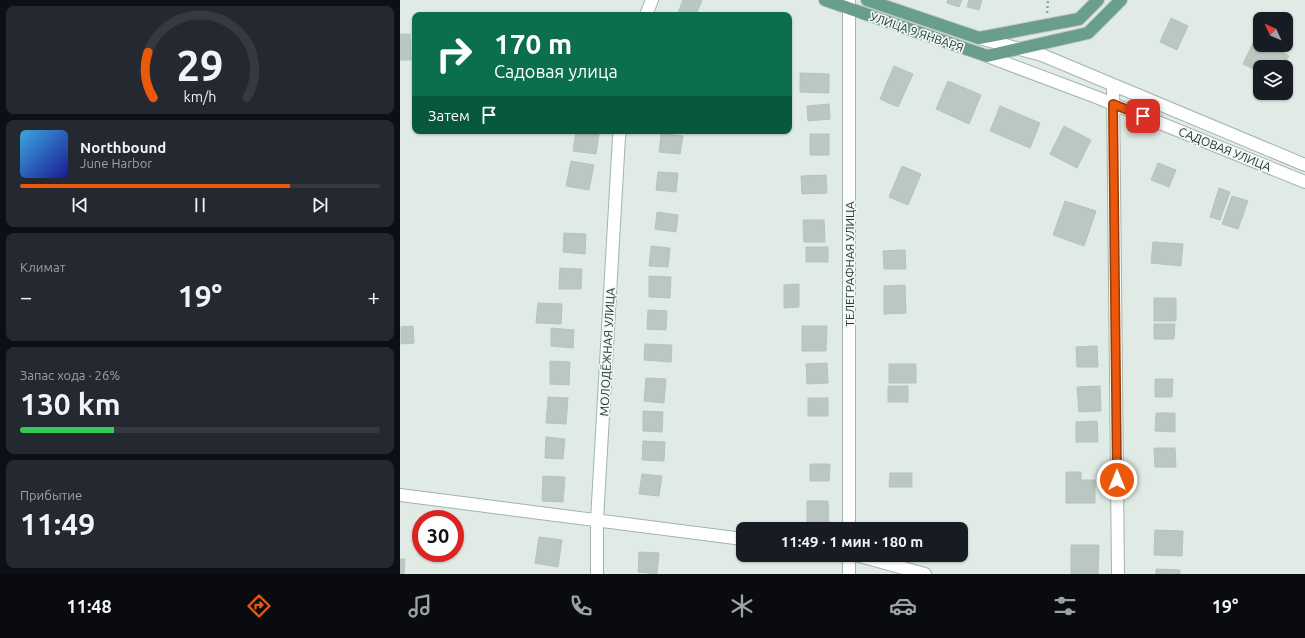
<!DOCTYPE html>
<html lang="ru">
<head>
<meta charset="utf-8">
<style>
	body { margin:0; font-family:Ubuntu,sans-serif; background:#242831; color:#f1f3f6; height:100vh; display:flex; flex-direction:column; font-size:15px; white-space:nowrap }
	* { box-sizing:border-box; margin:0 }
	p { font-size:13px; color:#9ea1a6 }
	.icon { flex:none; width:22px; height:22px; fill:none; stroke:currentColor; stroke-width:2; stroke-linecap:round; stroke-linejoin:round }
	.map { position:relative; flex:1; overflow:hidden }
	.details { display:flex; flex-direction:column; gap:6px; padding:6px; background:#0d0f14; width:400px }
	.details>* { flex:none }
	.guide { position:absolute; left:12px; top:12px; width:380px; height:122px; border-radius:8px; box-shadow:0 1px 3px #0004; background:#0b6e4f; color:#fff; overflow:hidden }
	.needle { width:26px; rotate:315deg }
	.tools { position:absolute; left:853px; top:12px; display:grid; gap:8px }
	.tools a { display:grid; place-items:center; width:40px; height:40px; border-radius:8px; background:#171b24; box-shadow:0 1px 3px #0004; font-size:20px }
	.speed { position:absolute; left:12px; top:510px; display:flex; gap:8px; font-size:20px; font-weight:700; text-align:center }
	.speed>* { display:grid; place-content:center; width:52px; height:52px; border-radius:50%; background:#171b24; box-shadow:0 1px 3px #0004; line-height:1 }
	.speed .limit { border:6px solid #d22; background:#fff; color:#111 }
	.pin { position:absolute; display:grid; place-items:center; width:34px; height:34px; color:#fff; margin:-17px; border-radius:8px; box-shadow:0 2px 6px #0006 }
	.me { position:absolute; width:44px; margin:-22px; rotate:0deg; stroke-linejoin:round; filter:drop-shadow(0 0 3px #0008) }
	.turn { display:flex; align-items:center; gap:14px; height:84px; padding:0 16px; font-size:18px }
	.turn .icon { width:52px; height:52px; stroke-width:2.5 }
	.turn b { display:block; font-size:28px; line-height:34px }
	.then { display:flex; align-items:center; height:38px; padding:0 16px; background:#0003; gap:8px; font-size:15px }
	.big { font-size:30px; font-weight:600; line-height:1.1 }
	.details .card { flex:1; display:flex; flex-direction:column; justify-content:center; gap:6px; min-width:0; padding:0 14px; border-radius:8px; background:#242831 }
	.details .dial { align-items:center; gap:0 }
	.dial svg { height:104px; overflow:visible; fill:none; stroke:#363941; stroke-width:7; stroke-linecap:round; text-anchor:middle }
	.dial text { fill:#f1f3f6; stroke:none }
	.song { display:flex; align-items:center; gap:12px }
	.cover { width:48px; height:48px; border-radius:6px; background:linear-gradient(135deg,hsl(200 70% 55%),hsl(240 70% 35%)) }
	.played { height:4px; border-radius:2px; background:linear-gradient(90deg,#ea580c 75%,#363941 75%) }
	.keys { display:flex; justify-content:space-around; direction:ltr }
	.heat { display:flex; justify-content:space-between; align-items:center; font-size:22px; direction:ltr }
	.charge { height:6px; border-radius:3px; background:linear-gradient(90deg,#34c759 26%,#363941 0) }
	.trip { position:absolute; left:336px; top:522px; width:232px; height:40px; border-radius:8px; background:#171b24; box-shadow:0 1px 3px #0004; font-weight:600; line-height:40px; text-align:center }
	.tabs { display:flex; height:64px; justify-content:space-around; align-items:center; background:#090b0e; color:#9ea1a6 }
	.tabs .icon { width:28px; height:28px }
	.tabs .active { color:#ea580c }
	.tabs b { font-size:18px; color:#f1f3f6 }
	main { display:flex; flex:1; min-height:0 }
	.map>svg:first-child { display:block }
</style>
</head>
<body>
<main>
<section class="details">
<div class="card dial"><svg viewBox="0 0 100 80">
<path d="M14 69A42 42 0 1 1 86 69"/>
<path d="M14 69A42 42 0 0 1 10 34" stroke="#ea580c"/>
<text x="50" y="56" font-size="32" font-weight="700">29</text>
<text x="50" y="72" font-size="11">km/h</text>
</svg></div>
<div class="card">
<div class="song"><i class="cover"></i><div><b>Northbound</b><p>June Harbor</p></div></div>
<div class="played"></div>
<div class="keys"><svg class="icon" aria-label="previous" viewBox="0 0 24 24"><path d="M18 5L8 12l10 7zM5 5v14"/></svg><svg class="icon" aria-label="pause" viewBox="0 0 24 24"><path d="M8 5v14M16 5v14"/></svg><svg class="icon" aria-label="next" viewBox="0 0 24 24"><path d="M6 5l10 7-10 7zM19 5v14"/></svg></div>
</div>
<div class="card"><p>Климат</p>
<div class="heat"><a>−</a><b class="big">19°</b><a>+</a></div>
</div>
<div class="card"><p>Запас хода · 26%</p><b class="big">130 km</b><div class="charge"></div></div>
<div class="card"><p>Прибытие</p><b class="big">11:49</b></div>
</section>
<div class="map">
<svg width="905" height="574" viewBox="0 0 905 574">
	<rect width="100%" height="100%" fill="#e1ebe6"/>
	<!-- building -->
	<path fill="#bac8c1" stroke="#b4c4bc" d="M283 0H302L296 15H277Z
		M548 0H562L559 7 547 3Z
		M569 0H582L579 10 567 7Z
		M771 18 788 26 777 50 760 42Z
		M0 34H10L11 60H0Z
		M855 39 860 41V45H868L889 56 883 67H860V72L843 64Z
		M494 66 513 74 498 107 480 99Z
		M400 73 429 74V93L400 92Z
		M548 81 581 95 569 124 536 109Z
		M429 104 430 119 408 121 407 106Z
		M600 106 640 123 630 148 590 131Z
		M664 126 691 140 677 168 650 154Z
		M176 131 199 134 196 154 173 151Z
		M261 134 283 136 280 154 259 152Z
		M410 134H429V155H410Z
		M171 161 194 165 189 190 166 186Z
		M758 163 776 170 769 187 751 180Z
		M502 166 521 174 508 205 489 197Z
		M258 172 278 173 276 192 256 190Z
		M426 175 427 193 402 194 401 176Z
		M819 188 830 192 820 220 810 217Z
		M832 196 848 201 838 229 822 224Z
		M665 201 696 211 684 246 653 235Z
		M257 212 278 215 276 232 255 229Z
		M403 220H424L425 242H404Z
		M164 233 186 234 185 254 163 252Z
		M753 242 783 244 781 266 751 263Z
		M251 246 270 248 268 267 249 266Z
		M406 247H428V262H406Z
		M505 250 506 269H484L483 251Z
		M160 268 182 269 181 289H159Z
		M249 276 271 277 270 298 249 297Z
		M399 284V307L384 308V285Z
		M505 285 506 313 484 314V286Z
		M754 298H776V321H754Z
		M138 303 162 304 161 324 136 323Z
		M248 310 267 311 266 330 247 329Z
		M754 324H775L774 339H754Z
		M13 326 14 343 1 344V327Z
		M402 326H427L426 351H402Z
		M151 328 174 330 173 348 151 346Z
		M245 344 272 345 271 362 244 360Z
		M697 346 698 367H677L676 347Z
		M150 361 170 362 169 385 150 384Z
		M427 363 428 383 407 384 406 364Z
		M489 364H516V383H489Z
		M246 378 266 379 264 403 244 401Z
		M755 379H773L772 397H755Z
		M488 386H508V402H488Z
		M700 386 701 411 679 412 677 387Z
		M148 397 168 398 166 424 146 423Z
		M408 398H428V416H408Z
		M243 411 263 412 262 432 243 431Z
		M756 413H775V432L755 431Z
		M697 421 698 442H676V422Z
		M146 437 165 439 163 459 145 458Z
		M243 441 265 442 264 461 242 460Z
		M754 448H775L776 467H755Z
		M410 464H430L429 481H410Z
		M666 472H681V480H695V503H666Z
		M490 473H512V487H489Z
		M242 474 262 476 259 496 239 494Z
		M143 476 165 477 163 502 142 501Z
		M407 501H428L429 525H407Z
		M491 524H513V529H491Z
		M755 530 783 531 782 556 754 555Z
		M139 537 162 540 158 567 135 563Z
		M671 545H699L698 574H671Z
		M239 552 259 553 257 574 238 572Z
		M0 559H5L4 574H0Z
		M756 569 780 570V574H756Z"/>
	<g fill="none" stroke-linecap="round" stroke-linejoin="round">
		<!-- minor casing -->
		<g stroke="#a4b3ac" stroke-width="14">
			<path id="minor" d="M246 15 252 0
				M579 38 642 55 905 165
				M587 56 696 97 905 182
				M713 85 718 574
				M0 495 343 539
				M449 529V0
				M449 555V574
				M456 555 525 574
				M197 574V520L219 137 220 131"/>
		</g>
		<!-- major casing -->
		<g stroke="#c1c8c6" stroke-width="14">
			<path id="major" d="M425 0 587 56 688 33 721 0
				M467 0 579 38 679 19 698 0"/>
		</g>
		<!-- path -->
		<path stroke="#83ad9c" stroke-width="2.5" stroke-dasharray="2 3" stroke-linecap="butt" d="M647 13 648 0"/>
		<!-- minor -->
		<use href="#minor" stroke="#fff" stroke-width="12"/>
		<!-- major -->
		<use href="#major" stroke="#689e8b" stroke-width="12"/>
	</g>
	<g fill="none" stroke-linecap="round" stroke-linejoin="round">
		<!-- route casing -->
		<g stroke="#983908" stroke-width="10">
			<path id="route" d="M717 480 713 104 743 116"/>
		</g>
		<!-- route -->
		<use href="#route" stroke="#ea580c" stroke-width="7"/>
	</g>
	<g text-anchor="middle" dominant-baseline="central" stroke-width="3.5" stroke-linejoin="round" paint-order="stroke">
		<!-- street labels -->
		<g font-size="12" fill="#223b32" stroke="#f1f8f4">
			<text transform="translate(517 32) rotate(19)">УЛИЦА 9 ЯНВАРЯ</text>
			<text transform="translate(825 149) rotate(22)">САДОВАЯ УЛИЦА</text>
			<text transform="translate(449 264) rotate(-90)">ТЕЛЕГРАФНАЯ УЛИЦА</text>
			<text transform="translate(207 352) rotate(-87)">МОЛОДЁЖНАЯ УЛИЦА</text>
		</g>
	</g>
</svg>
<div class="tools">
<a><svg class="needle" viewBox="-14 -14 28 28"><path d="M0-13l5 13h-10z" fill="#e53935"/><path d="M0 13l5-13h-10z" fill="#9ea1a6"/></svg></a>
<a><svg class="icon" aria-label="layers" viewBox="0 0 24 24"><path d="M12 4l9 5-9 5-9-5zM3 14l9 5 9-5"/></svg></a>
</div>
<div class="speed"><div class="limit">30</div></div>
<div class="pin" style="left:743px;top:116px;background:#d93025"><svg class="icon" aria-label="arrive" viewBox="0 0 24 24"><path d="M6 21V4h12l-3 4 3 4H6"/></svg></div>
<svg class="me" style="left:717px;top:480px" viewBox="-20 -20 40 40"><circle r="17" fill="#ea580c" stroke="#fff" stroke-width="3"/><path d="M0-11L8 9 0 5-8 9z" fill="#fff"/></svg>
<div class="trip">11:49 · 1 мин · 180 m</div>
<div class="guide">
<div class="turn"><svg class="icon" aria-label="right" viewBox="0 0 24 24"><path d="M7 20v-9h11M14 6l5 5-5 5"/></svg><div><b>170 m</b>Садовая улица</div></div>
<div class="then">Затем<svg class="icon" aria-label="arrive" viewBox="0 0 24 24"><path d="M6 21V4h12l-3 4 3 4H6"/></svg></div>
</div>
</div>
</main>
<nav class="tabs">
<b>11:48</b>
<svg class="icon active" aria-label="directions" viewBox="0 0 24 24"><path d="M12 3l9 9-9 9-9-9zM9 14v-3h6M13 9l2 2-2 2"/></svg>
<svg class="icon" aria-label="music" viewBox="0 0 24 24"><path d="M9 18V5l10-2v13"/><circle cx="6" cy="18" r="3"/><circle cx="16" cy="16" r="3"/></svg>
<svg class="icon" aria-label="phone" viewBox="0 0 24 24"><path d="M5 4h4l2 5-3 2q2 4 5 5l2-3 5 2v4C11 20 4 13 5 4z"/></svg>
<svg class="icon" aria-label="climate" viewBox="0 0 24 24"><path d="M12 3v18M4 7l16 10M4 17L20 7"/></svg>
<svg class="icon" aria-label="car" viewBox="0 0 24 24"><path d="M5 17H2v-5l4-1 3-4h7l3 4 3 1v5h-3M9 17h6M6 11h13"/><circle cx="7" cy="17" r="2"/><circle cx="17" cy="17" r="2"/></svg>
<svg class="icon" aria-label="filters" viewBox="0 0 24 24"><path d="M4 7h16M4 17h16"/><circle cx="9" cy="7" r="2"/><circle cx="15" cy="17" r="2"/></svg>
<b>19°</b>
</nav>
</body>
</html>
